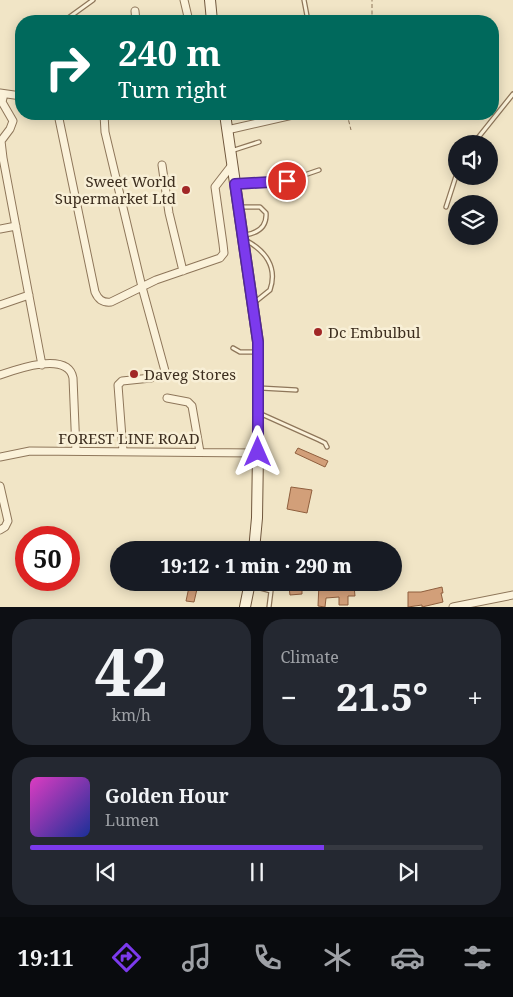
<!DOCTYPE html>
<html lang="en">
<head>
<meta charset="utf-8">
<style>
	body { margin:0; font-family:"Noto Serif",serif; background:#242831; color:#f1f3f6; height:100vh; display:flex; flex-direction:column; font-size:19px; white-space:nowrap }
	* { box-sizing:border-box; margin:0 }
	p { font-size:16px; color:#9ea1a6 }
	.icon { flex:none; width:28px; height:28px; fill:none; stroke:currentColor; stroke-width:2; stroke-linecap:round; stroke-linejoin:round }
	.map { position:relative; height:607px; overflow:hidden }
	.side { display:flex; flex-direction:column; gap:12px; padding:12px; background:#0d0f14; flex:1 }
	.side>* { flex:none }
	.top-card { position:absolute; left:15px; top:15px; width:484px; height:105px; border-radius:20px; box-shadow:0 2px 12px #0003; background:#00695c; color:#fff; overflow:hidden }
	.fabs { position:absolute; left:448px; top:135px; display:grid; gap:10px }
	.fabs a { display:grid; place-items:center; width:50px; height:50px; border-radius:50%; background:#171b24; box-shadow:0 2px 12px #0003; font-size:25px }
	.speed { position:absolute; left:15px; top:526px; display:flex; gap:10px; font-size:25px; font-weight:700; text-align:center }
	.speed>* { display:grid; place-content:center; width:65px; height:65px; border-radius:50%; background:#171b24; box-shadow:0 2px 12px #0003; line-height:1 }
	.speed .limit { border:8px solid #d22; background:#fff; color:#111 }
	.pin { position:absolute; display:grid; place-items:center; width:42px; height:42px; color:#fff; margin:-21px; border:2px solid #fff; border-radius:50%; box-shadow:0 1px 5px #0007 }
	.me { position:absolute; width:55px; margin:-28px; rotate:0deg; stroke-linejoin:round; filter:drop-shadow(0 0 4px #0008) }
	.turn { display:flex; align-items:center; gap:18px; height:105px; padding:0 20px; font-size:22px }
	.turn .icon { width:65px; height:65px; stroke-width:2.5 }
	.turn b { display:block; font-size:35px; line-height:42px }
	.big { font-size:38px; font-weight:800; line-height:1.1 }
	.side .widget { flex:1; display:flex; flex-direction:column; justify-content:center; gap:8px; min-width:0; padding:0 18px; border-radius:20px; background:#242831 }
	.side .dial { align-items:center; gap:0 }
	.dial b { font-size:65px; line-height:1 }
	.song { display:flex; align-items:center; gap:15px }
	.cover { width:60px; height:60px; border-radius:8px; background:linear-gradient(135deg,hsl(310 70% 55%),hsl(230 70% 35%)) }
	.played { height:5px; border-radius:2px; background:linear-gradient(90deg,#7c3aed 65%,#363941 65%) }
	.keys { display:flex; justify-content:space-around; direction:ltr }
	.heat { display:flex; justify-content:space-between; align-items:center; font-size:28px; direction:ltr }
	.side .tiles { flex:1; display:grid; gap:12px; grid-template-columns:1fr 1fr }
	.widget:last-child { grid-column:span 2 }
	.trip { position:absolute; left:110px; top:541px; width:292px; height:50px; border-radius:25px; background:#171b24; box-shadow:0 2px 12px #0003; font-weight:800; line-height:50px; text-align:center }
	.tabs { display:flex; height:80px; justify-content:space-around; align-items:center; background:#090b0e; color:#9ea1a6 }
	.tabs .icon { width:35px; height:35px }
	.tabs .active { color:#7c3aed }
	.tabs b { font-size:22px; color:#f1f3f6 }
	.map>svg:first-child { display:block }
</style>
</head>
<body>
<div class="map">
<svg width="513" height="607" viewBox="0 0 513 607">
	<rect width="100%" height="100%" fill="#f1e5c6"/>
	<!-- building -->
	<path fill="#d29f79" stroke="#8f5f3e" d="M298 448 328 461 325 467 295 453Z
		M291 487 312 490 307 513 287 509Z
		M319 583H329V587L342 586V584H349V586H354L355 596H348V605H339V597L326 598 325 607 318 606Z
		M189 587 197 589 194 602 186 601Z
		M289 587H302V594L290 595Z
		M442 587 443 593H441L443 602 422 607V605L408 607V592H421Z"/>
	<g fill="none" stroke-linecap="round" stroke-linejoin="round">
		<!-- service casing -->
		<g stroke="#8e765a" stroke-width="5.5">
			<path id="service" d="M304 0 308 21
				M64 21 93 0
				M473 144 513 94
				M231 151 259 142
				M236 184 287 181 319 170
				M241 207H260L266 213C267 227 258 233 245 235
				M446 207 456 176
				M245 240C265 250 278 267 270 290L255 302
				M233 348 240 352H255
				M260 388 296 390
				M259 413 319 440 325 443 327 447
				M252 586 271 591 269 607"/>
		</g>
		<!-- minor casing -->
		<g stroke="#8e765a" stroke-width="9">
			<path id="minor" d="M184 0 189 21
				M135 11 136 21
				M0 93 21 96
				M4 94 2 102 13 121 10 129 1 141 3 158 42 365
				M58 114 95 292C98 299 102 303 111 302L156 280 220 258 224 253 223 244 215 187 232 165
				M104 114 105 132 142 287 165 371
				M227 130 297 114
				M162 165 169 213 183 271
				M0 229 16 226
				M0 305 29 295
				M0 375C17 369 68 351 73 378L76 451
				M167 398 188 402 192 406 200 452
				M123 451 118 385 122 381 151 378
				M0 457 30 451 258 453
				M0 486 8 521 5 527 0 530
				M453 607 513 595"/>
		</g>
		<!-- secondary casing -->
		<g stroke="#70573d" stroke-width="12">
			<path id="secondary" d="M210 0 212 21
				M225 114 258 342V453L257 518 254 550
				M245 607 250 582"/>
		</g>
		<!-- path -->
		<path stroke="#8e765a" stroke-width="1" stroke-dasharray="4 2.5" stroke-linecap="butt" d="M372 21V0
			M347 114 351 130"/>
		<!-- service -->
		<use href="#service" stroke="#fbf2da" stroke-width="3"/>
		<!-- minor -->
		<use href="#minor" stroke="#fbf2da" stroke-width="7"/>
		<!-- secondary -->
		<use href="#secondary" stroke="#fbf2da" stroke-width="10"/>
	</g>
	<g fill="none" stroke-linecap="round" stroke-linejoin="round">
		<!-- route casing -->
		<g stroke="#51269a" stroke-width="12">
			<path id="route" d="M258 452V342L235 184 287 181"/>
		</g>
		<!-- route -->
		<use href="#route" stroke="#7c3aed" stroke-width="9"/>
	</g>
	<!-- markers -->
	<g fill="#a12726" stroke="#f8efd6" stroke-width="2">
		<circle cx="186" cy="190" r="5"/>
		<circle cx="318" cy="332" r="5"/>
		<circle cx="134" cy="374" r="5"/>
	</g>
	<g text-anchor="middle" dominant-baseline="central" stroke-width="5" stroke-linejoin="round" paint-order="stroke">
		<!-- poi labels -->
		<g font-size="15" fill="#3d2e1f" stroke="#f8efd6" text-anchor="start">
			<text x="176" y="181" text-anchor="end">Sweet World<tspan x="176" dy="17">Supermarket Ltd</tspan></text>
			<text x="328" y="332">Dc Embulbul</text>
			<text x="144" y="374">Daveg Stores</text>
		</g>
		<!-- street labels -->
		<g font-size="15" fill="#3d2e1f" stroke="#f8efd6">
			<text x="129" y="438">FOREST LINE ROAD</text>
		</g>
	</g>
</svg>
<div class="fabs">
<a><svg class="icon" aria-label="sound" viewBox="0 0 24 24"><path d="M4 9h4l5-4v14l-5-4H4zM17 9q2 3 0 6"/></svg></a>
<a><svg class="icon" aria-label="layers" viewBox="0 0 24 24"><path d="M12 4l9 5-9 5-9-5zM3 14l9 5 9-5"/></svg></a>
</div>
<div class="speed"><div class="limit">50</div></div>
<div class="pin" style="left:287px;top:181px;background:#d93025"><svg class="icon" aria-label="arrive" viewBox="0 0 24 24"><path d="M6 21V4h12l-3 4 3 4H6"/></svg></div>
<svg class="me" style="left:258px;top:452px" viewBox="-20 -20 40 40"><path d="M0-17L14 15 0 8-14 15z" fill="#7c3aed" stroke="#fff" stroke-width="4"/></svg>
<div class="trip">19:12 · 1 min · 290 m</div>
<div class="top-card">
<div class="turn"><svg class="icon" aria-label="right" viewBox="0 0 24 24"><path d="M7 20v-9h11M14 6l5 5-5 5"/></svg><div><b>240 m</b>Turn right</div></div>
</div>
</div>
<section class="side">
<div class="tiles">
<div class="widget dial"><b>42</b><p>km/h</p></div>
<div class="widget"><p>Climate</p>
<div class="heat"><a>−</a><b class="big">21.5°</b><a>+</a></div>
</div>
<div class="widget">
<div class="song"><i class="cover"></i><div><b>Golden Hour</b><p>Lumen</p></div></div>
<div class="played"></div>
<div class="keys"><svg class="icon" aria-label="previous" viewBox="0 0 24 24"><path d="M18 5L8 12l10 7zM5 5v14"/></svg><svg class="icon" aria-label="pause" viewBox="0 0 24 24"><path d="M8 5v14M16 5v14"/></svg><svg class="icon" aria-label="next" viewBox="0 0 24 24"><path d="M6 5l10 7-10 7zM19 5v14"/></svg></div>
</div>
</div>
</section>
<nav class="tabs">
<b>19:11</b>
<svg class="icon active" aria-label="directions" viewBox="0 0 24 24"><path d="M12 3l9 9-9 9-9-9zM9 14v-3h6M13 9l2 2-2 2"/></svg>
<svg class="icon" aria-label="music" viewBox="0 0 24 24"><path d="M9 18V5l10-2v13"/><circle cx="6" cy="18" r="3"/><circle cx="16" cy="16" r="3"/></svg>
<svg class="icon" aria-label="phone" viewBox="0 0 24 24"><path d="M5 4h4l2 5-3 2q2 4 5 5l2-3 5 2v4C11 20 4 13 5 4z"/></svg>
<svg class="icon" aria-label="climate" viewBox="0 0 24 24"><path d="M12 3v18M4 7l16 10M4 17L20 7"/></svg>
<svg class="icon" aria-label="car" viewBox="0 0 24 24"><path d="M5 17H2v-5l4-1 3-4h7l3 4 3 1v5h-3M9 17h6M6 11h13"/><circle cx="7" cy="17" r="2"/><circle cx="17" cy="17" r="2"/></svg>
<svg class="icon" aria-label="filters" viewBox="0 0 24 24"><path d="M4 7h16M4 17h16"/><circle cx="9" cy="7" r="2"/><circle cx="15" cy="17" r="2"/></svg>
</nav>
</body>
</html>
